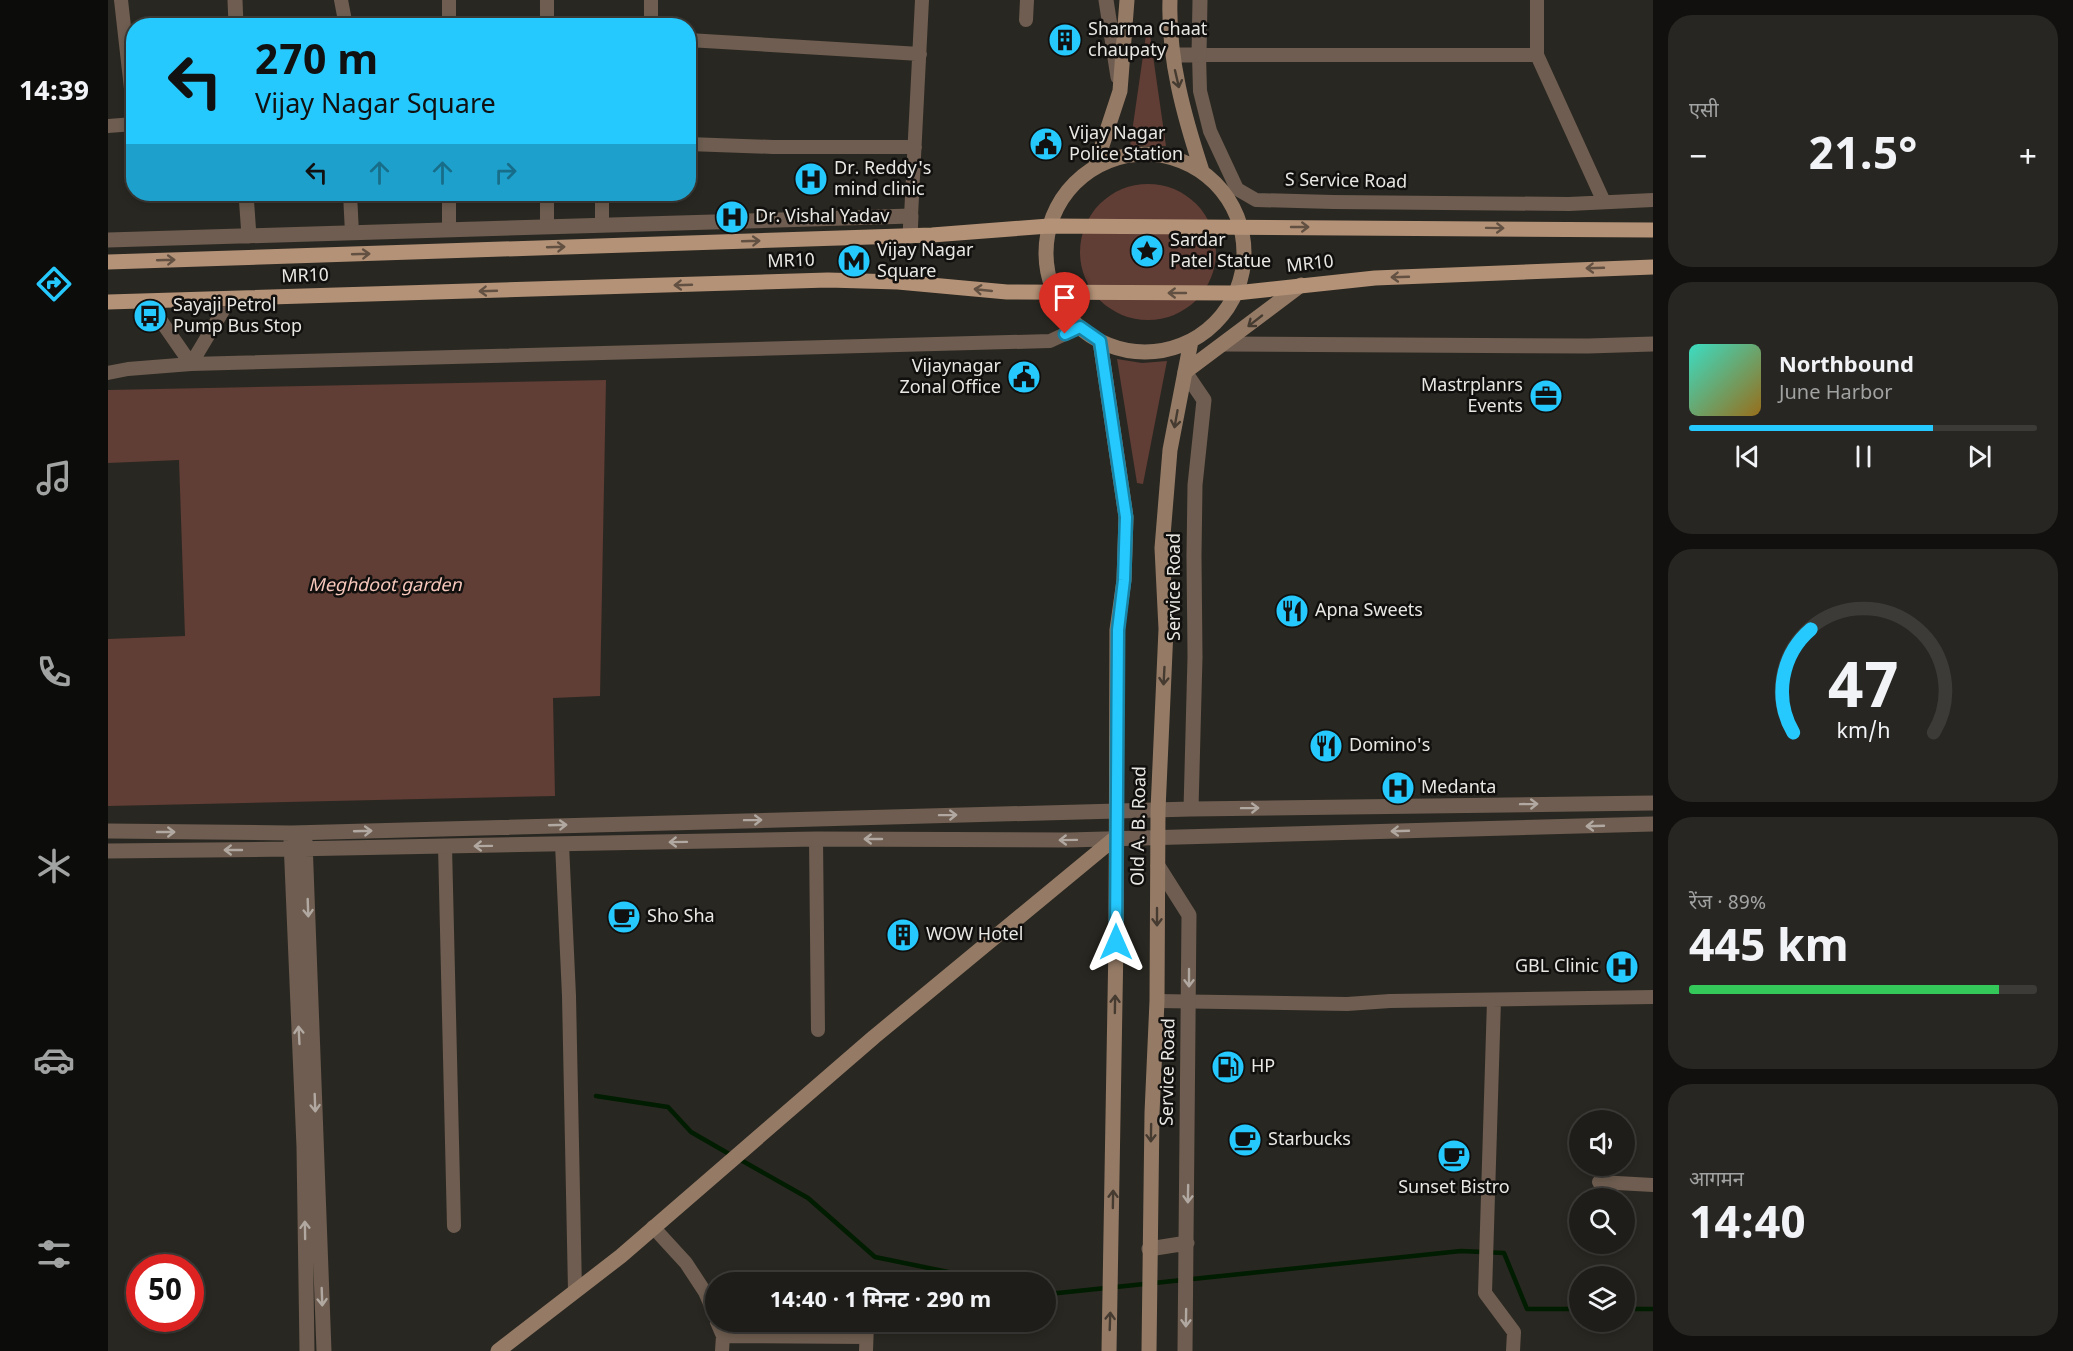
<!DOCTYPE html>
<html lang="hi">
<head>
<meta charset="utf-8">
<style>
	body { margin:0; font-family:Georgia,"Noto Sans Devanagari",serif; background:#272622; color:#f1f3f6; height:100vh; display:flex; flex-direction:column; font-size:22px; white-space:nowrap }
	* { box-sizing:border-box; margin:0 }
	p { font-size:20px; color:#a1a2a2 }
	.icon { flex:none; width:33px; height:33px; fill:none; stroke:currentColor; stroke-width:2; stroke-linecap:round; stroke-linejoin:round }
	.map { position:relative; flex:1; overflow:hidden }
	.drawer { display:flex; flex-direction:column; gap:15px; padding:15px; background:#11100e; width:420px }
	.drawer>* { flex:none }
	.banner { position:absolute; left:18px; top:18px; width:570px; height:183px; border-radius:24px; box-shadow:0 3px 9px #0003,0 0 0 2px #3c3b38; background:#25c9fe; color:#111; overflow:hidden }
	.controls { position:absolute; left:1461px; top:1110px; display:grid; gap:12px }
	.controls a { display:grid; place-items:center; width:66px; height:66px; border-radius:50%; background:#1f1d19; box-shadow:0 3px 9px #0003,0 0 0 2px #3c3b38; font-size:30px }
	.speed { position:absolute; left:18px; top:1254px; display:flex; gap:12px; font-size:30px; font-weight:700; text-align:center }
	.speed>* { display:grid; place-content:center; width:78px; height:78px; border-radius:50%; background:#1f1d19; box-shadow:0 3px 9px #0003,0 0 0 2px #3c3b38; line-height:1 }
	.speed .limit { border:9px solid #d22; background:#fff; color:#111 }
	.pin { position:absolute; display:grid; place-items:center; width:51px; height:51px; color:#fff; margin:-62px -26px; border-radius:50% 50% 50% 0; rotate:-45deg; box-shadow:0 0 6px #0007 }
	.pin .icon { rotate:45deg }
	.me { position:absolute; width:66px; margin:-33px; rotate:0deg; stroke-linejoin:round; filter:drop-shadow(0 0 4px #0008) }
	.turn { display:flex; align-items:center; gap:21px; height:126px; padding:0 30px; font-size:27px }
	.turn .icon { width:78px; height:78px; stroke-width:2.5 }
	.turn b { display:block; font-size:42px; line-height:51px }
	.lanes { display:flex; align-items:center; height:57px; padding:0 30px; background:#0003; justify-content:center; gap:30px; direction:ltr }
	.lanes .off { opacity:.35 }
	.big { font-size:45px; font-weight:700; line-height:1.1 }
	.drawer .tile { flex:1; display:flex; flex-direction:column; justify-content:center; gap:9px; min-width:0; padding:0 21px; border-radius:24px; background:#272622 }
	.drawer .dial { align-items:center; gap:0 }
	.dial svg { height:156px; overflow:visible; fill:none; stroke:#3c3b38; stroke-width:7; stroke-linecap:round; text-anchor:middle }
	.dial text { fill:#f1f3f6; stroke:none }
	.song { display:flex; align-items:center; gap:18px }
	.cover { width:72px; height:72px; border-radius:9px; background:linear-gradient(135deg,hsl(170 70% 55%),hsl(40 70% 35%)) }
	.played { height:6px; border-radius:3px; background:linear-gradient(90deg,#25c9fe 70%,#3c3b38 70%) }
	.keys { display:flex; justify-content:space-around; direction:ltr }
	.heat { display:flex; justify-content:space-between; align-items:center; font-size:33px; direction:ltr }
	.charge { height:9px; border-radius:4px; background:linear-gradient(90deg,#34c759 89%,#3c3b38 0) }
	.trip { position:absolute; left:597px; top:1272px; width:351px; height:60px; border-radius:30px; background:#1f1d19; box-shadow:0 3px 9px #0003,0 0 0 2px #3c3b38; font-weight:700; line-height:60px; text-align:center }
	main { display:flex; flex:1; min-height:0 }
	.tabs { display:flex; flex-direction:column; width:108px; justify-content:space-around; align-items:center; background:#0c0c0a; color:#a1a2a2 }
	.tabs .icon { width:42px; height:42px }
	.tabs .current { color:#25c9fe }
	.tabs b { font-size:27px; color:#f1f3f6 }
	.map>svg:first-child { display:block }
</style>
</head>
<body>
<main>
<nav class="tabs">
<b>14:39</b>
<svg class="icon current" aria-label="directions" viewBox="0 0 24 24"><path d="M12 3l9 9-9 9-9-9zM9 14v-3h6M13 9l2 2-2 2"/></svg>
<svg class="icon" aria-label="music" viewBox="0 0 24 24"><path d="M9 18V5l10-2v13"/><circle cx="6" cy="18" r="3"/><circle cx="16" cy="16" r="3"/></svg>
<svg class="icon" aria-label="phone" viewBox="0 0 24 24"><path d="M5 4h4l2 5-3 2q2 4 5 5l2-3 5 2v4C11 20 4 13 5 4z"/></svg>
<svg class="icon" aria-label="climate" viewBox="0 0 24 24"><path d="M12 3v18M4 7l16 10M4 17L20 7"/></svg>
<svg class="icon" aria-label="car" viewBox="0 0 24 24"><path d="M5 17H2v-5l4-1 3-4h7l3 4 3 1v5h-3M9 17h6M6 11h13"/><circle cx="7" cy="17" r="2"/><circle cx="17" cy="17" r="2"/></svg>
<svg class="icon" aria-label="filters" viewBox="0 0 24 24"><path d="M4 7h16M4 17h16"/><circle cx="9" cy="7" r="2"/><circle cx="15" cy="17" r="2"/></svg>
</nav>
<div class="map">
<svg width="1545" height="1351" viewBox="0 0 1545 1351">
	<rect width="100%" height="100%" fill="#292721"/>
	<!-- green -->
	<path fill="#603d35" d="M1040 21 1058 146H1022Z
		M972 252a68 68 0 1 1 136 0a68 68 0 1 1-136 0Z
		M1009 359 1034 363 1059 361 1035 484 1029 483Z
		M498 380 492 696 445 698 447 796 0 806V639L77 636 71 460 0 463V390Z"/>
	<g fill="none" stroke-linecap="round" stroke-linejoin="round">
		<!-- stream -->
		<path stroke="#001c01" stroke-width="4.5" d="M488 1096 560 1107 583 1132 623 1155
			M631 1159 700 1198 767 1257 889 1282
			M938 1293H950L1353 1251 1396 1253 1419 1309H1472
			M1516 1309H1545"/>
		<!-- minor -->
		<path stroke="#6e5d50" stroke-width="14" d="M13 0 26 115
			M233 0 238 26
			M439 0V26
			M1429 0V55L1496 202
			M918 20 919 0
			M341 26V0
			M543 26V0
			M580 40 812 54
			M1429 55H1091L1092 91 1102 131 1129 189 1148 200 1225 202 1461 204 1545 200
			M0 126 26 124
			M580 144 665 147H807
			M242 194 244 233
			M494 194V225
			M803 216 814 0
			M439 227V194
			M341 230V194
			M40 302 83 364 122 299
			M0 373 20 369 83 364 942 341 972 327
			M708 839 710 1030
			M454 844 461 996 467 1291
			M337 846 346 1226
			M1386 1000 1377 1293 1406 1332 1405 1351
			M1049 1001 1239 1004 1282 1001 1545 997
			M1491 1182 1545 1185
			M545 1227 578 1263 597 1292 608 1317
			M609 1322 615 1336 614 1351
			M615 1336 758 1337
			M758 1351 759 1324"/>
		<!-- tertiary -->
		<path stroke="#6e5d50" stroke-width="15" d="M127 0 128 26
			M998 0 1010 77
			M1066 55H1091L1092 0
			M138 194 141 236
			M0 240 803 216 802 236
			M1116 344 1480 346 1545 344
			M1077 372 1096 400 1087 485 1086 556 1087 657 1083 809
			M0 831 183 833 1083 809 1545 803
			M183 841 196 1147 199 1351
			M197 841 216 1351
			M0 851 183 849 708 839 960 840 1545 824
			M1050 866 1081 915 1077 1351
			M1041 1249 1079 1243"/>
		<!-- secondary -->
		<path stroke="#957b66" stroke-width="15" d="M1062 0C1060 59 1076 116 1094 171
			M938 253a99 99 0 1 1 198 0a99 99 0 1 1-198 0Z
			M987 167 1012 91 1019 0
			M992 341 1018 517 1016 580 1009 630 1008 942 1001 1351
			M1077 372 1193 285
			M390 1351 513 1256 766 1037 1007 838
			M1041 1351 1044 1113 1049 1001 1050 810 1058 629 1054 548 1062 450 1083 341"/>
		<!-- primary -->
		<path stroke="#b49277" stroke-width="15" d="M0 262 824 235 941 226 1545 230
			M0 302 720 280 790 282 899 292 1128 293 1267 278 1545 267"/>
	</g>
	<!-- one-way arrows -->
	<defs><path id="oneway-shaft" d="M-6 0H5M1.5-3L5.5 0L1.5 3" fill="none" stroke-width="1.6" stroke-linecap="round" stroke-linejoin="round" transform="scale(1.5)"/></defs>
	<g stroke="#463b31">
		<use href="#oneway-shaft" transform="translate(1069 79) rotate(77)"/>
		<use href="#oneway-shaft" transform="translate(1147 321) rotate(142)"/>
		<use href="#oneway-shaft" transform="translate(1068 419) rotate(100)"/>
		<use href="#oneway-shaft" transform="translate(1056 676) rotate(93)"/>
		<use href="#oneway-shaft" transform="translate(1049 917) rotate(90)"/>
		<use href="#oneway-shaft" transform="translate(1007 1004) rotate(-89)"/>
		<use href="#oneway-shaft" transform="translate(1043 1133) rotate(91)"/>
		<use href="#oneway-shaft" transform="translate(1005 1199) rotate(-89)"/>
		<use href="#oneway-shaft" transform="translate(1002 1321) rotate(-88)"/>
	</g>
	<g stroke="#625142">
		<use href="#oneway-shaft" transform="translate(1192 227)"/>
		<use href="#oneway-shaft" transform="translate(1387 228) rotate(1)"/>
		<use href="#oneway-shaft" transform="translate(643 241) rotate(-2)"/>
		<use href="#oneway-shaft" transform="translate(448 247) rotate(-2)"/>
		<use href="#oneway-shaft" transform="translate(253 254) rotate(-2)"/>
		<use href="#oneway-shaft" transform="translate(58 260) rotate(-2)"/>
		<use href="#oneway-shaft" transform="translate(1487 268) rotate(178)"/>
		<use href="#oneway-shaft" transform="translate(1292 277) rotate(178)"/>
		<use href="#oneway-shaft" transform="translate(575 285) rotate(178)"/>
		<use href="#oneway-shaft" transform="translate(875 290) rotate(-174)"/>
		<use href="#oneway-shaft" transform="translate(380 291) rotate(178)"/>
		<use href="#oneway-shaft" transform="translate(1069 293) rotate(-180)"/>
	</g>
	<g stroke="#b1a9a1">
		<use href="#oneway-shaft" transform="translate(1421 804) rotate(-1)"/>
		<use href="#oneway-shaft" transform="translate(1142 808) rotate(-1)"/>
		<use href="#oneway-shaft" transform="translate(840 815) rotate(-1)"/>
		<use href="#oneway-shaft" transform="translate(645 820) rotate(-1)"/>
		<use href="#oneway-shaft" transform="translate(450 825) rotate(-2)"/>
		<use href="#oneway-shaft" transform="translate(1487 826) rotate(178)"/>
		<use href="#oneway-shaft" transform="translate(255 831) rotate(-2)"/>
		<use href="#oneway-shaft" transform="translate(1292 831) rotate(178)"/>
		<use href="#oneway-shaft" transform="translate(58 832)"/>
		<use href="#oneway-shaft" transform="translate(765 839) rotate(-180)"/>
		<use href="#oneway-shaft" transform="translate(960 840) rotate(179)"/>
		<use href="#oneway-shaft" transform="translate(570 842) rotate(179)"/>
		<use href="#oneway-shaft" transform="translate(375 846) rotate(179)"/>
		<use href="#oneway-shaft" transform="translate(125 850) rotate(180)"/>
		<use href="#oneway-shaft" transform="translate(200 908) rotate(88)"/>
		<use href="#oneway-shaft" transform="translate(1081 978) rotate(90)"/>
		<use href="#oneway-shaft" transform="translate(191 1035) rotate(-93)"/>
		<use href="#oneway-shaft" transform="translate(207 1103) rotate(88)"/>
		<use href="#oneway-shaft" transform="translate(1080 1194) rotate(91)"/>
		<use href="#oneway-shaft" transform="translate(197 1230) rotate(-91)"/>
		<use href="#oneway-shaft" transform="translate(214 1297) rotate(88)"/>
		<use href="#oneway-shaft" transform="translate(1078 1318) rotate(91)"/>
	</g>
	<g fill="none" stroke-linecap="round" stroke-linejoin="round">
		<!-- route casing -->
		<g stroke="#1883a5" stroke-width="15">
			<path id="route" d="M957 334 972 327 992 341 1018 517 1016 580 1010 630 1008 942"/>
		</g>
		<!-- route -->
		<use href="#route" stroke="#25c9fe" stroke-width="10"/>
	</g>
	<!-- icons -->
	<defs>
		<g id="building-disc" transform="scale(1.725)"><circle r="9.5" fill="#25c9fe" stroke="#11100e"/><path d="M-4-6H4V6H1V3H-1V6H-4ZM-2.5-4.3h1.7v1.8h-1.7ZM.8-4.3h1.7v1.8H.8ZM-2.5-1h1.7V.8h-1.7ZM.8-1h1.7V.8H.8Z" fill="#111"/></g>
		<g id="civic-disc" transform="scale(1.725)"><circle r="9.5" fill="#25c9fe" stroke="#11100e"/><path d="M-.6-6.5H3V-4.5H.6V-3L4-1V1h2V6H-6V1h2V-1L-.6-3ZM-1.2 2.5V6h2.4V2.5Z" fill="#111"/></g>
		<g id="hospital-disc" transform="scale(1.725)"><circle r="9.5" fill="#25c9fe" stroke="#11100e"/><path d="M-5-5h3v3.5h4V-5h3V5h-3V1.5h-4V5h-3Z" fill="#111"/></g>
		<g id="sight-disc" transform="scale(1.725)"><circle r="9.5" fill="#25c9fe" stroke="#11100e"/><path d="M0-6L1.8-2.2L6-1.7L2.9 1.2L3.7 5.4L0 3.3L-3.7 5.4L-2.9 1.2L-6-1.7L-1.8-2.2Z" fill="#111"/></g>
		<g id="metro-disc" transform="scale(1.725)"><circle r="9.5" fill="#25c9fe" stroke="#11100e"/><path d="M-5.5 5V-5H-3L0 0L3-5H5.5V5H3V-.5L0 4L-3-.5V5Z" fill="#111"/></g>
		<g id="bus-disc" transform="scale(1.725)"><circle r="9.5" fill="#25c9fe" stroke="#11100e"/><path d="M-5-6H5V4H4V6H2V4H-2V6H-4V4H-5ZM-3.5-4V0h7V-4ZM-3.5 1.2v1.5H-2V1.2ZM2 1.2v1.5H3.5V1.2Z" fill="#111"/></g>
		<g id="office-disc" transform="scale(1.725)"><circle r="9.5" fill="#25c9fe" stroke="#11100e"/><path d="M-6-3h4V-5.5h4V-3h4V5H-6ZM-1-4.5V-3h2v-1.5ZM-6 0V1H6V0Z" fill="#111"/></g>
		<g id="restaurant-disc" transform="scale(1.725)"><circle r="9.5" fill="#25c9fe" stroke="#11100e"/><path d="M-5-6h1v4h1v-4h1v4h1v-4h1v5L-1.5 .5V6h-2V.5L-5-1ZM5-6V6H3V1.5H1.5Q1.5-4 5-6Z" fill="#111"/></g>
		<g id="cafe-disc" transform="scale(1.725)"><circle r="9.5" fill="#25c9fe" stroke="#11100e"/><path d="M-5.5-4.5H6V0H3Q3 3.5 0 3.5H-2.5Q-5.5 3.5-5.5 0ZM3-3.2v2h1.7v-2ZM-6 4.5H4V6H-6Z" fill="#111"/></g>
		<g id="fuel-disc" transform="scale(1.725)"><circle r="9.5" fill="#25c9fe" stroke="#11100e"/><path d="M-5.5-6h7V0h2V4h1.3V-2.5L3-4.5l.8-.8L6-3V5H2.5V1h-1V6h-7ZM-4.2-4.7v3.2H.2V-4.7Z" fill="#111"/></g>
	</defs>
	<g fill-rule="evenodd">
		<use href="#building-disc" x="957" y="40"/>
		<use href="#civic-disc" x="938" y="144"/>
		<use href="#hospital-disc" x="703" y="179"/>
		<use href="#hospital-disc" x="624" y="217"/>
		<use href="#sight-disc" x="1039" y="251"/>
		<use href="#metro-disc" x="746" y="261"/>
		<use href="#bus-disc" x="42" y="316"/>
		<use href="#civic-disc" x="916" y="377"/>
		<use href="#office-disc" x="1438" y="396"/>
		<use href="#restaurant-disc" x="1184" y="611"/>
		<use href="#restaurant-disc" x="1218" y="746"/>
		<use href="#hospital-disc" x="1290" y="788"/>
		<use href="#cafe-disc" x="516" y="917"/>
		<use href="#building-disc" x="795" y="935"/>
		<use href="#hospital-disc" x="1514" y="967"/>
		<use href="#fuel-disc" x="1120" y="1067"/>
		<use href="#cafe-disc" x="1137" y="1140"/>
		<use href="#cafe-disc" x="1346" y="1156"/>
	</g>
	<g text-anchor="middle" dominant-baseline="central" stroke-width="5" stroke-linejoin="round" paint-order="stroke">
		<!-- poi labels -->
		<g font-size="18" fill="#e8e7e3" stroke="#11100e" text-anchor="start">
			<text x="980" y="30">Sharma Chaat<tspan x="980" dy="21">chaupaty</tspan></text>
			<text x="961" y="134">Vijay Nagar<tspan x="961" dy="21">Police Station</tspan></text>
			<text x="726" y="169">Dr. Reddy's<tspan x="726" dy="21">mind clinic</tspan></text>
			<text x="647" y="217">Dr. Vishal Yadav</text>
			<text x="1062" y="241">Sardar<tspan x="1062" dy="21">Patel Statue</tspan></text>
			<text x="769" y="251">Vijay Nagar<tspan x="769" dy="21">Square</tspan></text>
			<text x="65" y="306">Sayaji Petrol<tspan x="65" dy="21">Pump Bus Stop</tspan></text>
			<text x="893" y="367" text-anchor="end">Vijaynagar<tspan x="893" dy="21">Zonal Office</tspan></text>
			<text x="1415" y="386" text-anchor="end">Mastrplanrs<tspan x="1415" dy="21">Events</tspan></text>
			<text x="1207" y="611">Apna Sweets</text>
			<text x="1241" y="746">Domino's</text>
			<text x="1313" y="788">Medanta</text>
			<text x="539" y="917">Sho Sha</text>
			<text x="818" y="935">WOW Hotel</text>
			<text x="1491" y="967" text-anchor="end">GBL Clinic</text>
			<text x="1143" y="1067">HP</text>
			<text x="1160" y="1140">Starbucks</text>
			<text x="1346" y="1188" text-anchor="middle">Sunset Bistro</text>
		</g>
		<!-- street labels -->
		<g font-size="18" fill="#e8e7e3" stroke="#11100e">
			<text transform="translate(1238 182) rotate(1)">S Service Road</text>
			<text transform="translate(683 262) rotate(-2)">MR10</text>
			<text transform="translate(1202 265) rotate(-6)">MR10</text>
			<text transform="translate(197 277) rotate(-2)">MR10</text>
			<text transform="translate(1067 587) rotate(-90)">Service Road</text>
			<text transform="translate(1032 826) rotate(-89)">Old A. B. Road</text>
			<text transform="translate(1061 1072) rotate(-89)">Service Road</text>
		</g>
		<!-- park labels -->
		<g font-size="18" font-style="italic" fill="#f8c8bc" stroke="#11100e">
			<text x="277" y="586">Meghdoot garden</text>
		</g>
	</g>
</svg>
<div class="controls">
<a><svg class="icon" aria-label="sound" viewBox="0 0 24 24"><path d="M4 9h4l5-4v14l-5-4H4zM17 9q2 3 0 6"/></svg></a>
<a><svg class="icon" aria-label="search" viewBox="0 0 24 24"><circle cx="10" cy="10" r="6"/><path d="M15 15l6 6"/></svg></a>
<a><svg class="icon" aria-label="layers" viewBox="0 0 24 24"><path d="M12 4l9 5-9 5-9-5zM3 14l9 5 9-5"/></svg></a>
</div>
<div class="speed"><div class="limit">50</div></div>
<div class="pin" style="left:957px;top:334px;background:#d93025"><svg class="icon" aria-label="arrive" viewBox="0 0 24 24"><path d="M6 21V4h12l-3 4 3 4H6"/></svg></div>
<svg class="me" style="left:1008px;top:942px" viewBox="-20 -20 40 40"><path d="M0-17L14 15 0 8-14 15z" fill="#25c9fe" stroke="#fff" stroke-width="4"/></svg>
<div class="trip">14:40 · 1 मिनट · 290 m</div>
<div class="banner">
<div class="turn"><svg class="icon" aria-label="left" viewBox="0 0 24 24"><path d="M17 20v-9H6M10 6l-5 5 5 5"/></svg><div><b>270 m</b>Vijay Nagar Square</div></div>
<div class="lanes"><svg class="icon" aria-label="left" viewBox="0 0 24 24"><path d="M17 20v-9H6M10 6l-5 5 5 5"/></svg><svg class="icon off" aria-label="ahead" viewBox="0 0 24 24"><path d="M12 20V5M6 11l6-6 6 6"/></svg><svg class="icon off" aria-label="ahead" viewBox="0 0 24 24"><path d="M12 20V5M6 11l6-6 6 6"/></svg><svg class="icon off" aria-label="right" viewBox="0 0 24 24"><path d="M7 20v-9h11M14 6l5 5-5 5"/></svg></div>
</div>
</div>
<section class="drawer">
<div class="tile"><p>एसी</p>
<div class="heat"><a>−</a><b class="big">21.5°</b><a>+</a></div>
</div>
<div class="tile">
<div class="song"><i class="cover"></i><div><b>Northbound</b><p>June Harbor</p></div></div>
<div class="played"></div>
<div class="keys"><svg class="icon" aria-label="previous" viewBox="0 0 24 24"><path d="M18 5L8 12l10 7zM5 5v14"/></svg><svg class="icon" aria-label="pause" viewBox="0 0 24 24"><path d="M8 5v14M16 5v14"/></svg><svg class="icon" aria-label="next" viewBox="0 0 24 24"><path d="M6 5l10 7-10 7zM19 5v14"/></svg></div>
</div>
<div class="tile dial"><svg viewBox="0 0 100 80">
<path d="M14 69A42 42 0 1 1 86 69"/>
<path d="M14 69A42 42 0 0 1 23 16" stroke="#25c9fe"/>
<text x="50" y="56" font-size="32" font-weight="700">47</text>
<text x="50" y="72" font-size="11">km/h</text>
</svg></div>
<div class="tile"><p>रेंज · 89%</p><b class="big">445 km</b><div class="charge"></div></div>
<div class="tile"><p>आगमन</p><b class="big">14:40</b></div>
</section>
</main>
</body>
</html>
